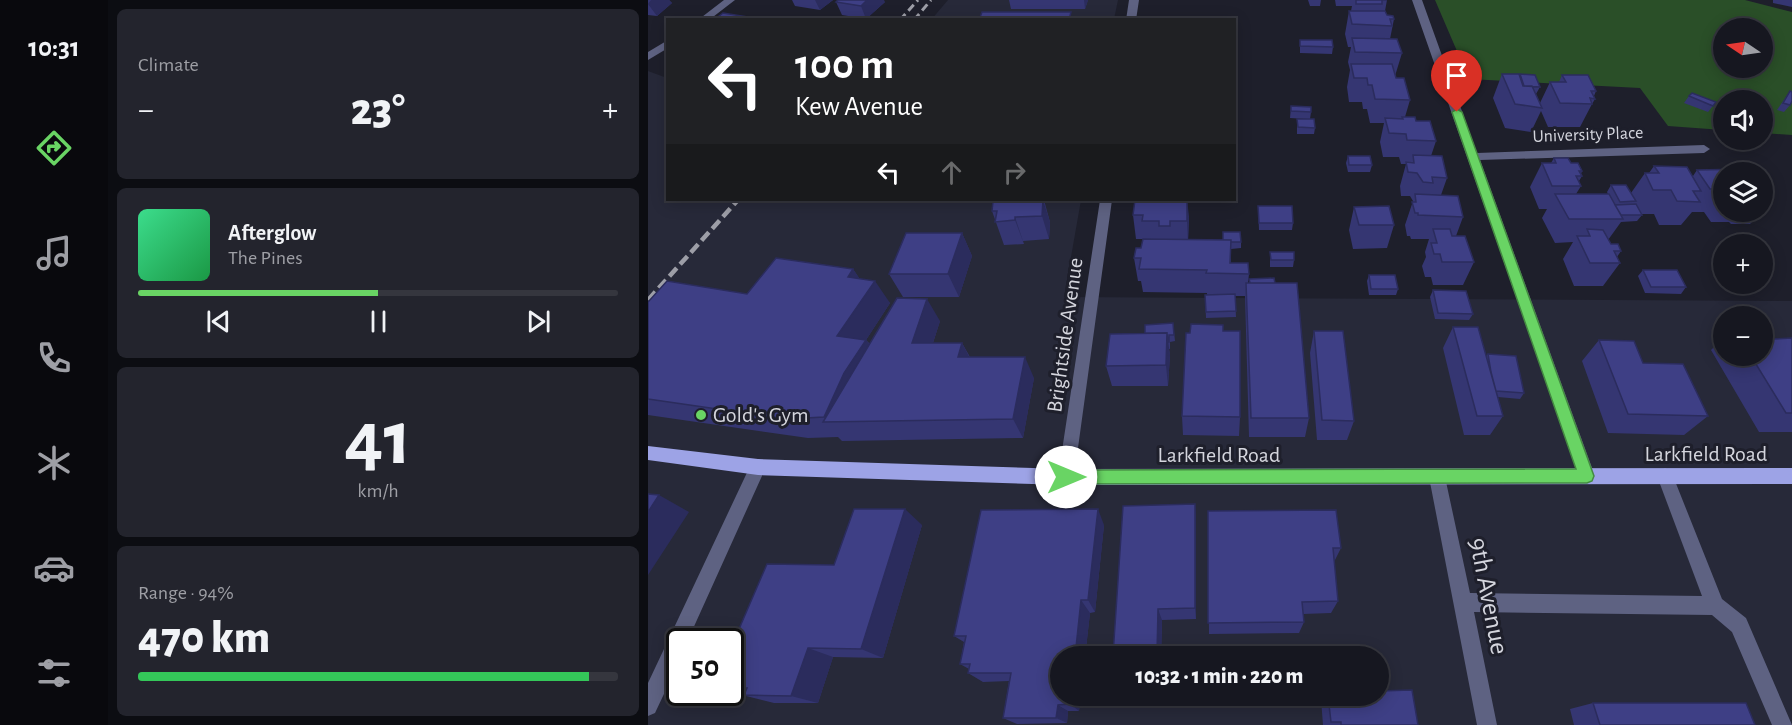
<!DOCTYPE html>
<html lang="en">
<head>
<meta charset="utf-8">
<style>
	body { margin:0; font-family:"Alegreya Sans",sans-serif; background:#23242d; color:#f1f3f6; height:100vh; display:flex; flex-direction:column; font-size:22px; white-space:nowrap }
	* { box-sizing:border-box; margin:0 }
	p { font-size:20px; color:#9e9fa5 }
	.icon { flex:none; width:33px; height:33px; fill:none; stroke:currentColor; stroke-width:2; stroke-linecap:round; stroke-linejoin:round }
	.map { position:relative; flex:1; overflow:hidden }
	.details { display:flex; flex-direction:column; gap:9px; padding:9px; background:#0c0d12; width:540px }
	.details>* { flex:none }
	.top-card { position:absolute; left:18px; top:18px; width:570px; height:183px; border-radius:0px; box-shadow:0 3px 15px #0003,0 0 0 2px #35363e; background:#202124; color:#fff; overflow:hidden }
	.needle { width:39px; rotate:283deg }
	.buttons { position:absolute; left:1065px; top:18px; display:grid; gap:12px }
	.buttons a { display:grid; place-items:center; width:60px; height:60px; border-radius:50%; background:#161720; box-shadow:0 3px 15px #0003,0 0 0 2px #35363e; font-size:30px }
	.speed { position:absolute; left:18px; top:628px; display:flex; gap:12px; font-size:30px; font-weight:700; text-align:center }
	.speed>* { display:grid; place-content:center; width:78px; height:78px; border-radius:50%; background:#161720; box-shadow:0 3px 15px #0003,0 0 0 2px #35363e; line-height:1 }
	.speed .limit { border:3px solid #111; border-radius:9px; background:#fff; color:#111 }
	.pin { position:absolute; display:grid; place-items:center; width:51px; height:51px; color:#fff; margin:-62px -26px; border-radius:50% 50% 50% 0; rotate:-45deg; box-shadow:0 0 6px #0007 }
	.pin .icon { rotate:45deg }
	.me { position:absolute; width:66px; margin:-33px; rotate:90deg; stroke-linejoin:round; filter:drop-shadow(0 0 4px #0008) }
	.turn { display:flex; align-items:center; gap:21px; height:126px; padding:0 30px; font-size:27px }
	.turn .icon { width:78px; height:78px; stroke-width:2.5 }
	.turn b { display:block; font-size:42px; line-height:51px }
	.lanes { display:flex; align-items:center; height:57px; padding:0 30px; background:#0003; justify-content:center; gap:30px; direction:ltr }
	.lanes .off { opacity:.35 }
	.big { font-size:45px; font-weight:800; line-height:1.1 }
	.details .tile { flex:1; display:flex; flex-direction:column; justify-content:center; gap:9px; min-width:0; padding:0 21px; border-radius:9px; background:#23242d }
	.details .dial { align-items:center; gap:0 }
	.dial b { font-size:78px; line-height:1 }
	.song { display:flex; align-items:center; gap:18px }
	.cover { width:72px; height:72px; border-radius:9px; background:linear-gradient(135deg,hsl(150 70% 55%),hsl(140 70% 35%)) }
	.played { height:6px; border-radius:3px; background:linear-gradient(90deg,#69d464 50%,#35363e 50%) }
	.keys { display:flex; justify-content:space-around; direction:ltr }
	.heat { display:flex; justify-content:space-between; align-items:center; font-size:33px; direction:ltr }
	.charge { height:9px; border-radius:4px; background:linear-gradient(90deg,#34c759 94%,#35363e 0) }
	.trip { position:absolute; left:402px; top:646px; width:339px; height:60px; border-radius:30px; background:#161720; box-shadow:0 3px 15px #0003,0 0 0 2px #35363e; font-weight:800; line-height:60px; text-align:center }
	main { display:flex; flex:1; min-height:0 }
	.dock { display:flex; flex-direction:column; width:108px; justify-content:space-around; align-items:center; background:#09090d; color:#9e9fa5 }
	.dock .icon { width:42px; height:42px }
	.dock .current { color:#69d464 }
	.dock b { font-size:27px; color:#f1f3f6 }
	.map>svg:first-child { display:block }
</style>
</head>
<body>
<main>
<nav class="dock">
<b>10:31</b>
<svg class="icon current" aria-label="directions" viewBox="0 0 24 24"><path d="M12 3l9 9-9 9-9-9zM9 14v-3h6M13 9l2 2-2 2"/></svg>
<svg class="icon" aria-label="music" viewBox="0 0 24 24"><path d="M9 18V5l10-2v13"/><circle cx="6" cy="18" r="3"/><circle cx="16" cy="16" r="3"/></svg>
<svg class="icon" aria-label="phone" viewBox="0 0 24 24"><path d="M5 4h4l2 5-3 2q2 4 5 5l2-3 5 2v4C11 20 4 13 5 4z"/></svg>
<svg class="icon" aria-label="climate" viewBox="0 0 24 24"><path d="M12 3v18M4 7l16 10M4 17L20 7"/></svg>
<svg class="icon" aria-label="car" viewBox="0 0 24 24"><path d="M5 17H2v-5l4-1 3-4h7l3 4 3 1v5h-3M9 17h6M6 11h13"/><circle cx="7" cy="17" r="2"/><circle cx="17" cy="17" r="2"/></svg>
<svg class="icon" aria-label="filters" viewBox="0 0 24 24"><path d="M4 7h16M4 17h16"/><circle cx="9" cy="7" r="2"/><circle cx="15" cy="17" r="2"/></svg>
</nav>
<section class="details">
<div class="tile"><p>Climate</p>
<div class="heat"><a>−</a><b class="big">23°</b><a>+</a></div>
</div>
<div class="tile">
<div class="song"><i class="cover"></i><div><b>Afterglow</b><p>The Pines</p></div></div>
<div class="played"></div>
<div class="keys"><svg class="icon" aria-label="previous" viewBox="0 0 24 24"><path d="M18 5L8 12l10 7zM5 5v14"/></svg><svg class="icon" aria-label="pause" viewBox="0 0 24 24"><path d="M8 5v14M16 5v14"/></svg><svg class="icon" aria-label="next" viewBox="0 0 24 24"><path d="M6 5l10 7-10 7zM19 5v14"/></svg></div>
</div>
<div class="tile dial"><b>41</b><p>km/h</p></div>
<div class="tile"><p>Range · 94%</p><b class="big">470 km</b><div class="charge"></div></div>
</section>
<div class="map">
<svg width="1144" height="725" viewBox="0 0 1144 725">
	<rect width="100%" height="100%" fill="#1e1f2b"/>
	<!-- built -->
	<path fill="#272939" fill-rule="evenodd" d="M300 0H470L466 19 283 20Z
		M0 71 19 78 20 200H433L416 297 1144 301V725H0ZM1076 316H1114V356H1076ZM32 642H82V693H32ZM412 657H730V696H412Z"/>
	<!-- green -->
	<path fill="#2a4f28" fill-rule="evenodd" d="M787 0H1097L1144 12V135L1115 133 1114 100H1076L1075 130 1020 126 992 88 821 79ZM1076 28H1114V68H1076Z"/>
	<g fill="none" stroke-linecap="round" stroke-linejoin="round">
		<!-- minor -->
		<path fill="#5e6282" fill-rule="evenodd" d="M76 0H87L61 20H50Z
			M481 0H491L488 20H478Z
			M764 0H774L829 153 1056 145 1062 149 1056 153 832 160 947 476 945 481 939 484 933 481 931 476Z
			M20 40V48L0 60V52Z
			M452 200H464L426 477 424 483 418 485 412 483 410 477Z
			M110 459 116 462 118 467 39 642H32V660L7 713 0 716V683L104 462Z
			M1017 468 1023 471 1025 476 1074 599 1098 618 1144 725H1124L1084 632 1064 615 826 612 849 725H829L781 477 783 471 789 469 795 471 797 477 822 593 1054 596 1009 476 1011 471Z"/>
		<!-- major -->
		<path fill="#9da3e6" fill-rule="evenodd" d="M0 446 110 459 418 469 1144 468V484L418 485 110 475 0 460Z"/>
		<!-- rail-far1 -->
		<path stroke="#9d9ea7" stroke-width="3" stroke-dasharray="8 4.5" stroke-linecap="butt" d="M252 20 270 0
			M266 20 283 0"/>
		<!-- rail -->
		<path stroke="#9d9ea7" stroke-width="4.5" stroke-dasharray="11 5" stroke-linecap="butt" d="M0 300 90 200"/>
	</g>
	<!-- wall -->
	<path fill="#353672" d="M0 0H21L24 3 9 16 0 15Z
		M144 0H185L172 10 147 6Z
		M361 0H440L437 9H363Z
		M660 0H673L672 6H662Z
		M687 0H739L737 11 739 15 746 19 742 39 754 53 747 76 762 100 757 117 768 121 788 141 783 156 799 178 793 195 815 217 808 236 826 262 815 285H785L783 277H777L774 266 778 257 777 252 781 239H763L762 236H759L757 225 765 201 762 196H753L752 186 758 164H753L751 157H735L732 142 736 123H722L719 109H715L714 102H701L699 87 702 70 700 62 703 47H700L697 34 701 11H703L704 6H688Z
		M1125 0H1144V7L1125 3Z
		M188 2H237L218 19 194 15Z
		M652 40 685 47 684 54 652 53Z
		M854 74 871 76 872 74 892 87 888 94 892 103 902 82H911L914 75 948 91 946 96 947 99 944 104 932 127H900L893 111 883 132 857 128 845 98Z
		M586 89 588 113 587 169H586Z
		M1142 91V105L1136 112 1129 110Z
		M1041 96 1068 102 1060 112 1036 103Z
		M643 106 663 112 662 119 667 128 666 134H649V119H659L642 118Z
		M700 156 724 165 722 172H700L698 163Z
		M906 158 923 163 934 171 933 174 934 176 931 181 933 186 928 194H960L959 192 963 185 983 193 997 173H1001L1006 166 1045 176 1049 170 1076 172V212H1113L1102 224H1083L1081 222H1063L1056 212H1044L1033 225H1011L1006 214H993L994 215 989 221 973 222 960 240 963 244 973 251 969 257 972 263 955 286H926L915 259 925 242 907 243 894 218 899 209H891L882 187 894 163H903Z
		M1114 189 1123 200 1114 209Z
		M374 200H396L402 222 401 239 375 241 376 244 356 245 344 211Z
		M610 206 645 223 644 230H611Z
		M706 207 746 225 739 248 705 249 701 230Z
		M485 215 541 216 540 240H575V232L593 242V248L583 249V263L601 274 600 283H627L661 418 657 437H601L597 296H587L588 317 558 318 557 295H559V293L495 292 493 281H490L486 258 493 248 497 239H488Z
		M314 233 324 256 311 297H255L241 274Z
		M622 252 646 260 645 267H622Z
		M205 269 211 278 242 303 218 340 222 344 292 321 285 343H314L322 357 386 378 375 438 194 441 190 437 160 438 0 415V302L99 294Z
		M995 270 1038 287 1033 294 997 293 990 276Z
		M721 275 750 289 748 295H721L719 281Z
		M785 290 825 314 821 320 787 319 782 297Z
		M525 323 527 341 522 342V349H521L522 355 520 386H464L458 366 497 333Z
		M805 327 838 356 840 354 876 393 872 399 850 397 855 416 842 435H816L795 348Z
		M575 331 592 417 591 436 535 435 534 416Z
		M666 331 706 421 699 440H669L662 353Z
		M1076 337V356H1114L1125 339 1144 338V432H1111L1063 350Z
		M951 340 995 363 1060 416 1036 435 960 433 934 361Z
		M547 504 548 521V619L514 620 513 657H466L465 655Z
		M560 511 693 548 686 562 690 601 683 613 655 614 656 622 651 633 561 634Z
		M274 525 235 658 185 657 170 703H126L82 692V650Z
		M456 525 447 612 442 613 431 711H420L419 723 369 724 355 718 361 681 335 682 320 673 321 669 312 664 316 642 306 636Z
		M675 696H730L770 725H675L673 699Z
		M945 703 1107 725H926L922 709Z"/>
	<!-- shaded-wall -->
	<path fill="#2b2c5d" d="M3 0H21L24 3 9 16 0 4Z
		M167 0H185L172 10Z
		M219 0H236L237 2 218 19 213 6Z
		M436 0H440L437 9Z
		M395 200 402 222 401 239 394 216Z
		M539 200 541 216 540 244 539 221Z
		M367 217 376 244 367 220Z
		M314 233 324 256 311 297 300 274Z
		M205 269 220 291 227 281 242 303 218 340 234 361 181 422 176 417 200 277Z
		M279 299 292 321 278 364 264 343Z
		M519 333 522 355 520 386 518 365Z
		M314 343 325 364 310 357Z
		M377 357 386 378 375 438 365 419Z
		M11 495 41 512 0 575V512Z
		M547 504 548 521V619L547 608Z
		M257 509 274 525 235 658 213 649Z
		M450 509 456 525 447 612 440 600Z
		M433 600 442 613 437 657H427Z
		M510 609 514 620 513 657H511L509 654Z
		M160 648 185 657 170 703 143 696Z
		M422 696H433L431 711 422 704Z
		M410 705 420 711 419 723 408 718Z"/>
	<!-- building -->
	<path fill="#3e3f85" stroke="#2b2c5d" stroke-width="1.5" d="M190 0H219L213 6 188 2Z
		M708 0H739H734V4H708Z
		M701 11H737L739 15 745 16 746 19H742L744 26 704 24Z
		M334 12H423L421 20H331Z
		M75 13 106 18 104 20H66Z
		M704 38 749 39 754 53 707 52Z
		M652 40H684L685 47 652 46Z
		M703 64H744L748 78H756L762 100 727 99 724 85H720L719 78H706Z
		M854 74H871L875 86H884L894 108 867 104Z
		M872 74 887 75 892 87 876 86Z
		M914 75H940L948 91H943L947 99 942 98 944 104 912 103 902 82H918Z
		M586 89H588V113H586Z
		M1142 91 1144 92V101L1142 105 1135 103Z
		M1044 93 1068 102 1065 106 1041 96Z
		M643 106 663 107V112L643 111Z
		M754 117H767L768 121H782L788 141 759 140 758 134 741 133 737 118 755 119Z
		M649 119H666L667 128 650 127Z
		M586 131H587V146H586Z
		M765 155 794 156 799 178 784 177 785 183 775 182 769 173 760 172 758 162 766 163Z
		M700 156H722L724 165H701Z
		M906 158H920L923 163H930L934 171H931L934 176H928L933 186H904L894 163H908Z
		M1006 166 1039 167 1053 191H1045L1052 202 1029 201 1023 190H1005L997 173H1011Z
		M1098 169 1101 172H1076V189H1062L1049 170Z
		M963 185H978L988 201 972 202Z
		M1114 189 1123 200H1114Z
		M767 194 810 196 815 217 770 215V213H767L764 202H768Z
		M907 194H961L975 219H921Z
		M374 200H395L394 216 367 217V220L347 222 349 211H344L345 201Z
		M487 200H539V221H522V226H511V221H494L495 215H485Z
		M988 204 994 215H973L967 205Z
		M610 206H644L645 223H611Z
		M741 206 746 225H711L706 207Z
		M785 229H802L804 236H817L826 262H794L792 254H786L783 243H789Z
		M939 229 955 230 963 244H970L973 251H966L972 263H942L929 236H942Z
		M575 232H592L593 242H583V240H575Z
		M258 233H314L300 274H241Z
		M495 239 583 240 582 263H600L601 274 558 273 559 270 491 269 493 258H486L488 248H493Z
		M622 252H646V260H623Z
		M128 258 205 269 200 277 227 281 189 336 218 340 196 373 176 417 139 419 0 399V302L19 281 99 294Z
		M995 270H1029L1038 287H1003Z
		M721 275H747L750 289H723Z
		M626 278 627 283H602L601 279Z
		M598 283H649L661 418H603Z
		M785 290 818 291 825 314 790 313Z
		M587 294 588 311 558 312 557 295Z
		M249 298 279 299 264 343H314L310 357H377L365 419 175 422Z
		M525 323 526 335H521V342H520L519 333H497V325Z
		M543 324 575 325V331H592V417L534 416 538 333H542Z
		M805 327H830L855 416H829Z
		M1114 327H1117L1125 339 1144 338V413H1138L1103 356H1114Z
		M666 331H695L706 421 674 420Z
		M519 333 518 365 458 366 462 334Z
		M951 340 986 341 995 363 1035 364 1060 416 980 414Z
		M840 354 868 356 876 393 848 391 843 372Z
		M0 494 11 495 0 512Z
		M547 504V608L510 609 509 654 465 655 475 506Z
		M206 509H257L213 649 160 648 143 696 96 695 99 688H82V650L119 564 186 565Z
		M450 509 440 600H433L427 657H412V696H422V704L410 705 408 718H355L363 673H320L322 664H312L318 636H306L333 510Z
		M688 510 693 548H685L690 601 654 602 656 622 560 623V511Z
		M764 690 770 725H693V722H683L680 696H730V691Z
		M945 703H1098L1107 725H952Z"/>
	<!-- route -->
	<path fill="#69d464" stroke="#448a41" stroke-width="1.5" d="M809 109 814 112 946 476 944 481 939 483 418 484 413 482 411 477 413 472 418 470 928 469 804 112Z"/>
	<!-- markers -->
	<circle fill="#69d464" stroke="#1e1f2b" stroke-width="2" cx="53" cy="415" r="6"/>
	<g text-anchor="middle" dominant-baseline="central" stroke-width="6" stroke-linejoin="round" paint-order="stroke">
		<!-- far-street labels -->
		<g font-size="18" fill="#d4d5dd" stroke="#1e1f2b">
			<text transform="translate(940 135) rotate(-2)">University Place</text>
		</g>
		<!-- street labels -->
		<g font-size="22" fill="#d4d5dd" stroke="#1e1f2b">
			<text transform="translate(417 335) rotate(-82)">Brightside Avenue</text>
			<text x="1058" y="454">Larkfield Road</text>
			<text x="571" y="455">Larkfield Road</text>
		</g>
		<!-- poi labels -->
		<g font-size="22" fill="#d4d5dd" stroke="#1e1f2b" text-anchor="start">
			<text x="65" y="415">Gold's Gym</text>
		</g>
		<!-- near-street labels -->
		<g font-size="27" fill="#d4d5dd" stroke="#1e1f2b">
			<text transform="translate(841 596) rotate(79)">9th Avenue</text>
		</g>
	</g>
</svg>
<div class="buttons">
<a><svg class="needle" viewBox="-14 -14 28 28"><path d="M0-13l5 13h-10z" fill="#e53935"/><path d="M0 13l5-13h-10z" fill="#9e9fa5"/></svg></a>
<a><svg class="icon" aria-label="sound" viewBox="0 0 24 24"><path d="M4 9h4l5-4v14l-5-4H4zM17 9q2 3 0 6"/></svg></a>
<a><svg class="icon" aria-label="layers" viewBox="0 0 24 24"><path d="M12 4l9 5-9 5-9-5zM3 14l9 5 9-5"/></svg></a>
<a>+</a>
<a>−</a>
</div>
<div class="speed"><div class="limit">50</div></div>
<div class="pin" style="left:809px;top:112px;background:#d93025"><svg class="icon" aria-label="arrive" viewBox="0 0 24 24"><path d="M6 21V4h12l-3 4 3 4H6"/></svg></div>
<svg class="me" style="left:418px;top:477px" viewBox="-20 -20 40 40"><circle r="19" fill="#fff"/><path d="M0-13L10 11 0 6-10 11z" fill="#69d464"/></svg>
<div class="trip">10:32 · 1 min · 220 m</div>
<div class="top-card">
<div class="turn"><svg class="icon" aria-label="left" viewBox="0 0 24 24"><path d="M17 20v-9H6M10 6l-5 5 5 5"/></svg><div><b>100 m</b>Kew Avenue</div></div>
<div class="lanes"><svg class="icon" aria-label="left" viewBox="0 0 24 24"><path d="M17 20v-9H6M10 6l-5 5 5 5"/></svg><svg class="icon off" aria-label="ahead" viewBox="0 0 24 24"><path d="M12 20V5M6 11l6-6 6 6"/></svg><svg class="icon off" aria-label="right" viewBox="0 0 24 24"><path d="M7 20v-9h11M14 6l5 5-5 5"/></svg></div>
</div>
</div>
</main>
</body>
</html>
